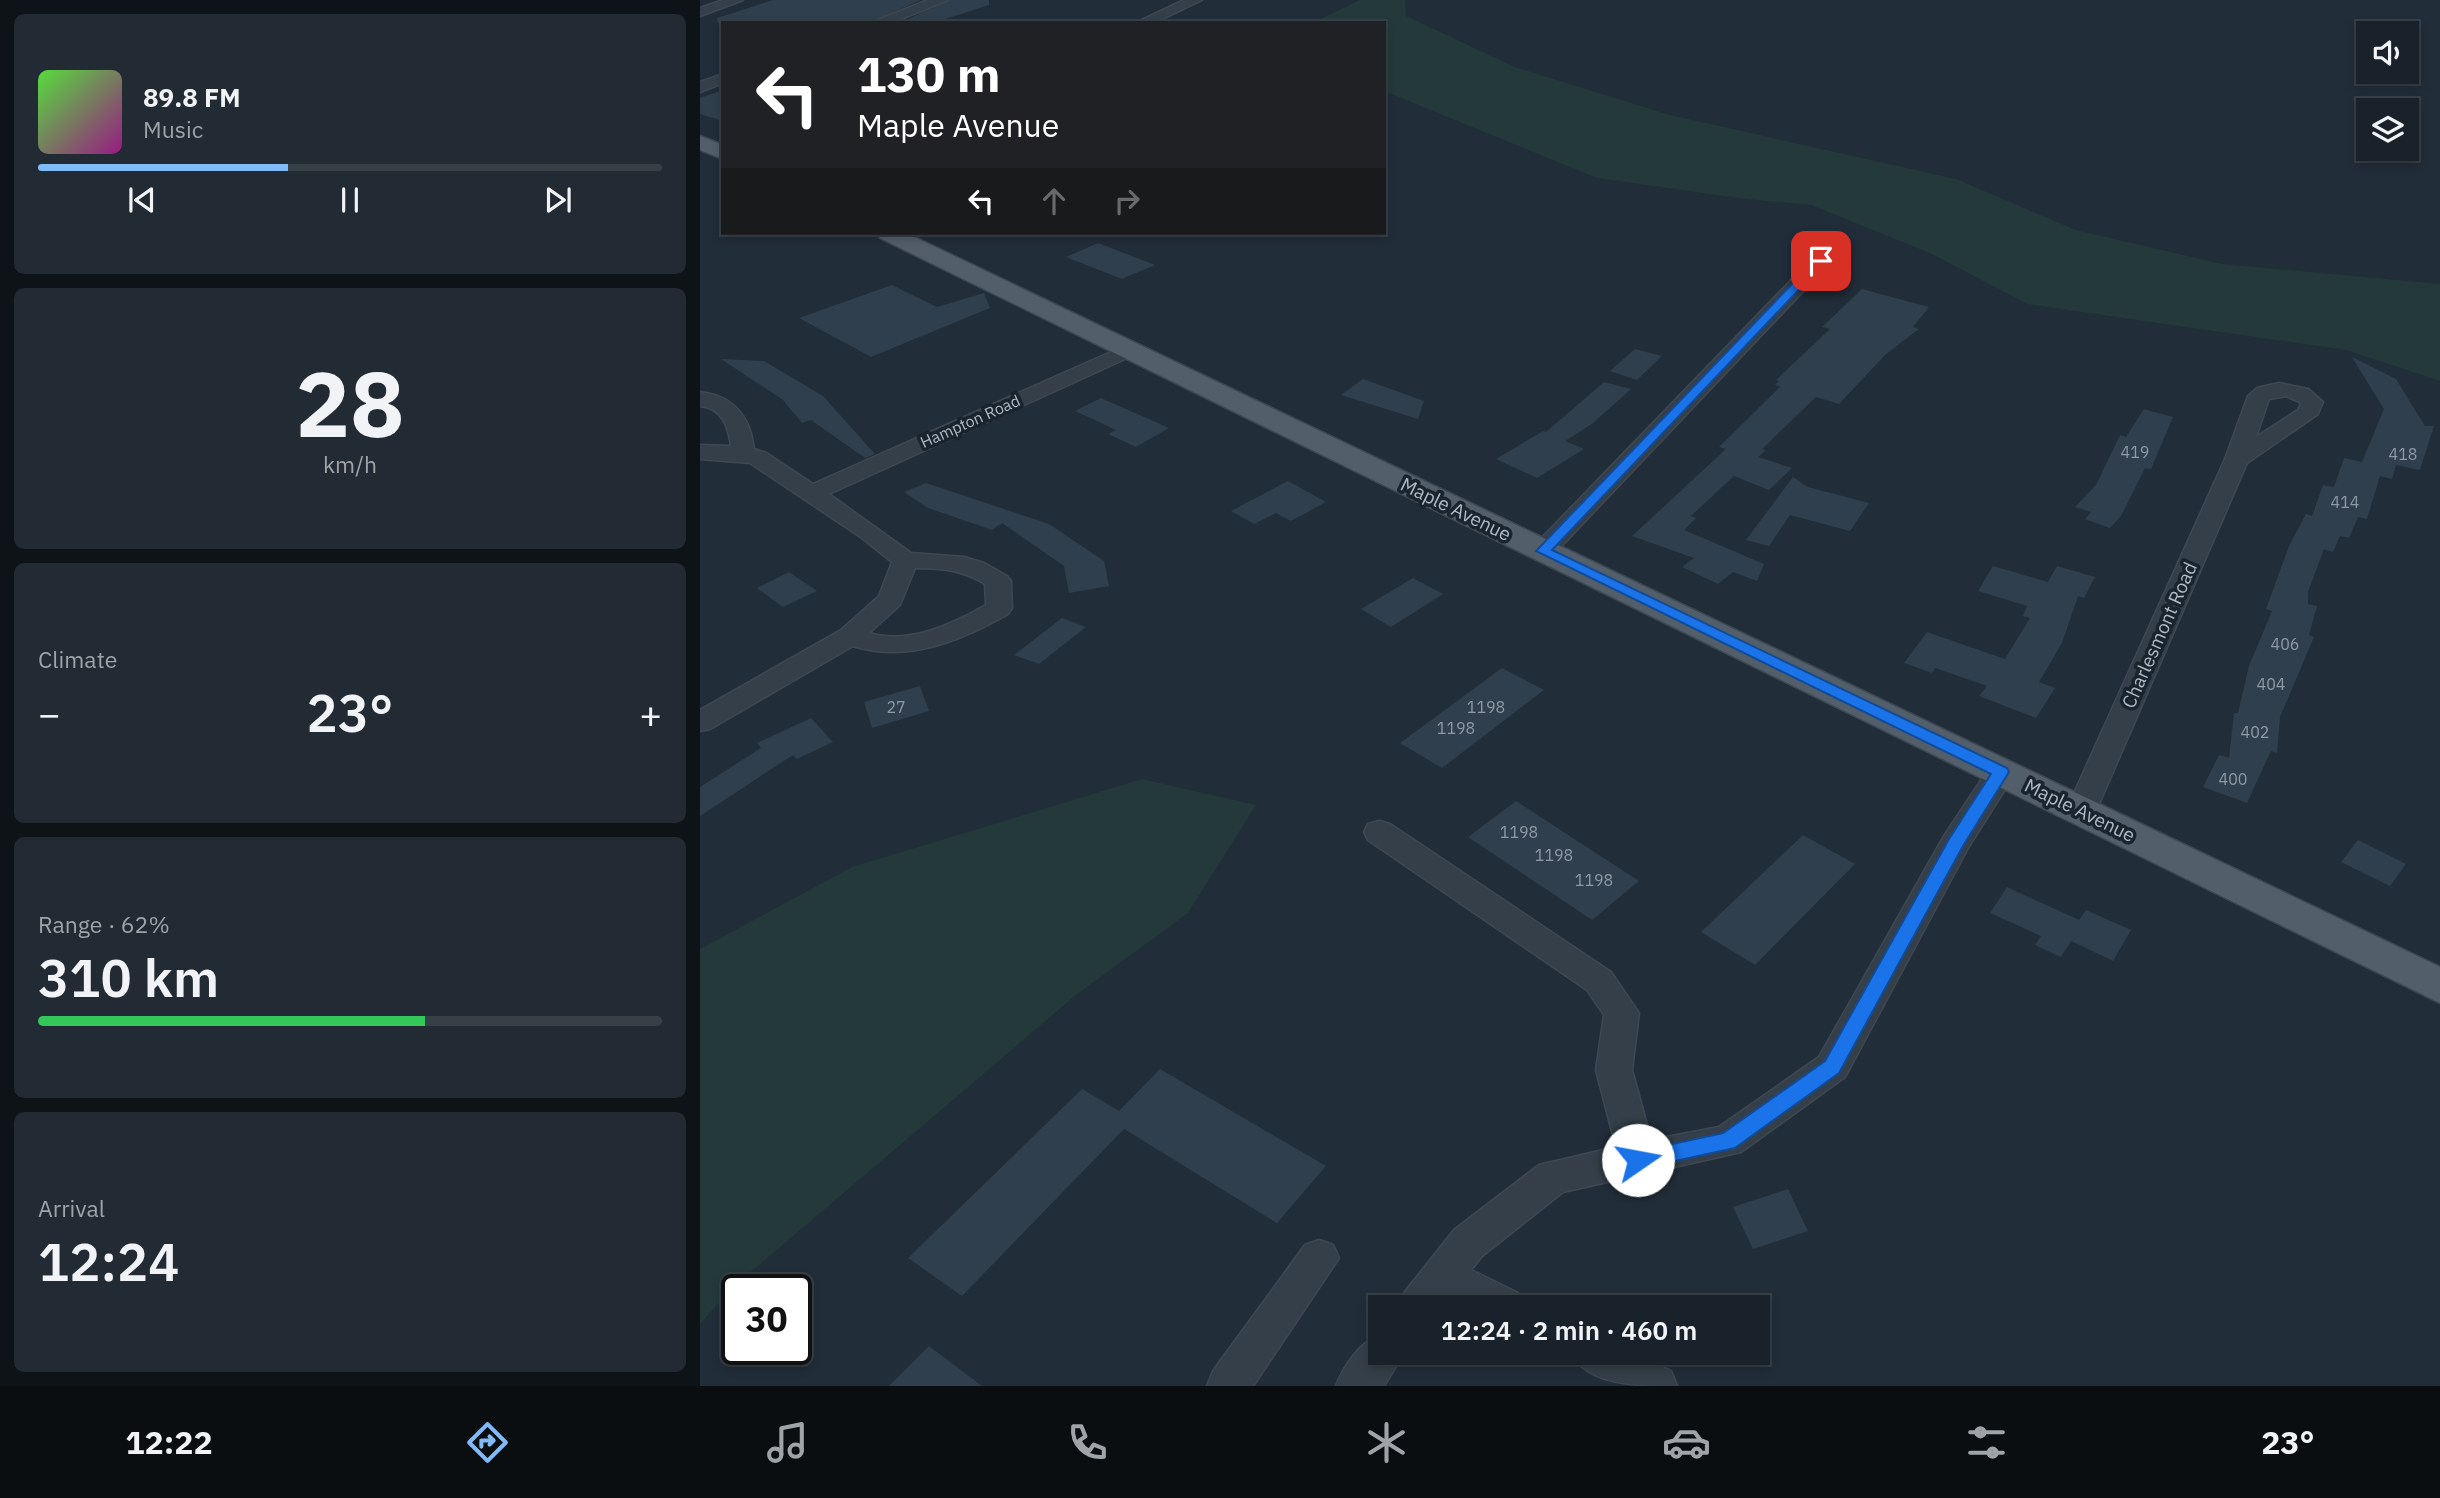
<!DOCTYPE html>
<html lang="en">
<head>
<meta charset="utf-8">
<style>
	body { margin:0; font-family:"IBM Plex Sans",sans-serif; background:#222a33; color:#f1f3f6; height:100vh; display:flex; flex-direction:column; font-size:26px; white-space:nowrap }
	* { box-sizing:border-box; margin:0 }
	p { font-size:23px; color:#9fa4a9 }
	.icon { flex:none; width:38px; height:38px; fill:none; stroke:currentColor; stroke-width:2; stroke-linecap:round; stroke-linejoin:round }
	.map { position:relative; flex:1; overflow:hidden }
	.side { display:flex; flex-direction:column; gap:14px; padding:14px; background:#0e1318; width:700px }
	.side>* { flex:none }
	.top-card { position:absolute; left:21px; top:21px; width:665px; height:214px; border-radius:0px; box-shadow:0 4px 10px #0003,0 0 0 2px #373f47; background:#202124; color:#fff; overflow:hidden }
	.buttons { position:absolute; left:1656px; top:21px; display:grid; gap:14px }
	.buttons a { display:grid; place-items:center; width:63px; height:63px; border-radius:0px; background:#19222b; box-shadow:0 4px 10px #0003,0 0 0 2px #373f47; font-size:35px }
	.speed { position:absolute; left:21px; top:1274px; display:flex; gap:14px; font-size:35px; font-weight:700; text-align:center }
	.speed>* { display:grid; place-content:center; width:91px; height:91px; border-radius:50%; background:#19222b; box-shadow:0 4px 10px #0003,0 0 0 2px #373f47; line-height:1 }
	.speed .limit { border:4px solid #111; border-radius:10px; background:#fff; color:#111 }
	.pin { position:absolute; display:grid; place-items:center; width:60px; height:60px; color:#fff; margin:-30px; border-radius:14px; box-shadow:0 4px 10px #0006 }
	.me { position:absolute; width:77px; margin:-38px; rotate:78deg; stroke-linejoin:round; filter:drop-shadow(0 0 5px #0008) }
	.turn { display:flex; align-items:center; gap:24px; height:147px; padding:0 21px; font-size:32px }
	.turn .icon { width:91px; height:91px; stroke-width:2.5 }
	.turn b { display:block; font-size:49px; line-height:60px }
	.lanes { display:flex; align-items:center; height:66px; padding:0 21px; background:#0003; justify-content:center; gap:35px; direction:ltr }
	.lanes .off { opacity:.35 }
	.big { font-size:52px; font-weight:600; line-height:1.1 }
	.side .widget { flex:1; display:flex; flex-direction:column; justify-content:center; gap:10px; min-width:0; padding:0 24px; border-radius:10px; background:#222a33 }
	.side .dial { align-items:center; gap:0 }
	.dial b { font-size:91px; line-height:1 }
	.song { display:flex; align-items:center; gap:21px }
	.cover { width:84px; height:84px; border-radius:10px; background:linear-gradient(135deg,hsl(110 70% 55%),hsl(310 70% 35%)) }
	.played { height:7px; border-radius:4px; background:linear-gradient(90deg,#81baf9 40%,#373f47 40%) }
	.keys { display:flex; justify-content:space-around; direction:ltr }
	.heat { display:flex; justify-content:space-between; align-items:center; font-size:38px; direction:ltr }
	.charge { height:10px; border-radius:5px; background:linear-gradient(90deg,#34c759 62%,#373f47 0) }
	.trip { position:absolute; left:668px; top:1295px; width:402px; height:70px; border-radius:0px; background:#19222b; box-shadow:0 4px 10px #0003,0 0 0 2px #373f47; font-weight:600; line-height:70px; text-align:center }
	.tab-bar { display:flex; height:112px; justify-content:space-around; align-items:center; background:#0a0e11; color:#9fa4a9 }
	.tab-bar .icon { width:49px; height:49px }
	.tab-bar .selected { color:#81baf9 }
	.tab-bar b { font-size:32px; color:#f1f3f6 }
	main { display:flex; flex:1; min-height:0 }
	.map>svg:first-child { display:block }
</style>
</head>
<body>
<main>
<section class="side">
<div class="widget">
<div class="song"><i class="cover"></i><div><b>89.8 FM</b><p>Music</p></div></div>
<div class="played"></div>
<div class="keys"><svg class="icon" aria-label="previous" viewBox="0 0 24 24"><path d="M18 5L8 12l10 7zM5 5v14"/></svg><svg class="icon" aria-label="pause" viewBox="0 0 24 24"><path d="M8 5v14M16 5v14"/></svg><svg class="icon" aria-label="next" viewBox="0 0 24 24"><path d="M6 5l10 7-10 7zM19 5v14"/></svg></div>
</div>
<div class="widget dial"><b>28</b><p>km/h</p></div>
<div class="widget"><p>Climate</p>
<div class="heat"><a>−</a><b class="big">23°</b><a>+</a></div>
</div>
<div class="widget"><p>Range · 62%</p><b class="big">310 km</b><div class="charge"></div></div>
<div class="widget"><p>Arrival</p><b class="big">12:24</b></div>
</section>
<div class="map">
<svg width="1740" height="1386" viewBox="0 0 1740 1386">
	<rect width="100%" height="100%" fill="#212d39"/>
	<!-- green -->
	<path fill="#23393a" d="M660 0H705L706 16 815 67 970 115 1256 179 1376 230 1522 264 1740 284V381L1646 350 1327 304 1232 254 1111 205 1045 199 897 178 684 91V23H612Z
		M442 779 556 805 488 913 376 995 32 1288 0 1324V949L152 867Z"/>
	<!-- building -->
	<path fill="#303f4d" d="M73 0H221L168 23H18L17 18Z
		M250 0H289V5L233 23H199Z
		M23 90V121L0 114V98Z
		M398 243 455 265 422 279 366 257Z
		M192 285 237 307 284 293 290 308 171 357 99 318Z
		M1162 289 1229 307 1213 327 1219 329 1186 354 1139 404 1116 397 1062 449 1066 450 1058 457 1092 468 1069 490 1034 476 991 516 996 518 984 530 1064 564 1057 581 1033 572 1018 584 982 567 994 558 932 536 1026 449 1019 447 1080 387 1075 385 1079 381 1076 380 1130 329 1122 327Z
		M935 349 962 356 937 380 910 371Z
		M1652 357 1696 379 1725 426H1734L1720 470 1696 465 1692 479 1680 476 1667 519 1658 517 1649 538 1640 536 1633 552 1624 549 1608 592V604L1617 606 1609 635 1614 637 1580 717 1577 753 1571 751 1547 803 1503 787 1519 755 1529 758 1534 713H1538L1549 666 1572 611 1566 609 1589 546 1606 514 1612 516 1623 485 1634 487 1644 458 1662 462 1684 409Z
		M21 359 64 361 123 396 175 454 165 458 111 420 102 423 83 400Z
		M663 379 724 401 718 419 641 395Z
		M904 382 931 389 892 424 865 441 884 449 837 478 796 459 843 431 846 432Z
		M401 398 469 428 436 447 408 434 416 430 375 411Z
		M1444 409 1473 417 1451 469 1445 468 1421 516 1410 528 1385 519 1391 512 1375 507 1396 485 1420 435 1426 437Z
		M1093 477 1108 487 1169 503 1150 531 1090 515 1069 546 1046 540Z
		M588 481 626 502 591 521 576 513 554 524 531 511Z
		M226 483 349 524 404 561 409 586 369 593 364 566 302 523 292 530 228 508 204 492Z
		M1293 566 1348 582 1357 566 1395 577 1384 598 1378 596 1362 643 1339 682 1355 688 1336 718 1279 696 1287 686 1235 668 1232 673 1204 663 1227 632 1305 659 1330 618 1323 616 1327 606 1278 591Z
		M89 572 117 591 83 607 57 588Z
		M713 578 743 594 691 627 661 609Z
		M362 618 386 627 339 664 314 655Z
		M802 668 844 690 742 768 700 743Z
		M220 686 229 711 172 728 164 702Z
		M111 718 133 742 97 759 93 755 0 816V787L61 748 57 743Z
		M816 801 939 881 892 920 768 837Z
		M1103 835 1155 864 1055 965 1001 932Z
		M1658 840 1706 864 1690 886 1641 862Z
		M1307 887 1379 920 1386 910 1431 930 1413 961 1371 941 1361 957 1335 945 1341 936 1290 913Z
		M460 1069 626 1166 577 1223 424 1129 262 1296 208 1258 382 1089 419 1111Z
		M1088 1189 1108 1231 1053 1249 1033 1207Z
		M229 1346 282 1386H189Z"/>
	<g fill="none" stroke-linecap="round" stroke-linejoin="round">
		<!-- minor casing -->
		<g stroke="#3e4853" stroke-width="3">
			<path id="minor" d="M23 0H43L0 16V8Z
				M228 0H248L191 23H170Z
				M484 0H502L454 23H435Z
				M23 74V83L0 92V82Z
				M1139 236 1146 238 1148 242 1146 246 852 556H834L831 551 834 546 1132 238Z
				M429 344 436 346 439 350 436 354 129 494 211 553 264 557 284 563 307 576 311 581 312 608 308 614C261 641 207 663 153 646L10 729 0 731V710L141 630 179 596 192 562 162 538 50 463 0 459V445L31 446C28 426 22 408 0 406V392C34 396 50 416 54 449L66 453 113 484ZM215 568C241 568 263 570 285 584L286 605C253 624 208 645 169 633L200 605Z
				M1579 383 1608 389 1623 402 1618 414 1547 463 1396 811 1392 819 1381 822 1370 819 1366 811 1525 459 1548 396 1557 388ZM1586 396 1601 403 1598 410 1556 437 1569 399Z
				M1301 762 1311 765 1316 772 1268 848 1145 1077 1041 1152 863 1192 782 1256 771 1270 818 1293 823 1307H763L749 1300 744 1307H699L704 1293 754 1230 839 1165 916 1147 896 1070 904 1015 887 990 668 840 664 832 668 824 679 821 690 824 911 972 939 1013 932 1070 951 1140 1019 1127 1119 1057 1244 836 1291 765Z
				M619 1240 633 1245 639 1258 553 1386H507L513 1371 605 1245Z
				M681 1334V1353H704L684 1386H636C644 1365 660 1342 681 1334Z
				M871 1353H935L971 1371 977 1386C940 1386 888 1386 871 1353Z"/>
		</g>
		<!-- major casing -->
		<g stroke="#3e4853" stroke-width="3">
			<path id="major" d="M0 136 23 145V159L0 150Z
				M177 233H206L1740 967V1003L180 238Z"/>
		</g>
		<!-- minor -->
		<use href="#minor" fill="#343f49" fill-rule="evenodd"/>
		<!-- major -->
		<use href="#major" fill="#525e6a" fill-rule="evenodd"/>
	</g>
	<!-- route -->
	<path fill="#1a73e8" stroke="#114b97" stroke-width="2" d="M1117 258 1126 261 852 550 1307 768 1309 772 1263 846 1139 1073 1035 1148 938 1169 931 1166 927 1160 931 1153 1023 1133 1125 1061 1249 839 1291 774 836 551Z"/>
	<g text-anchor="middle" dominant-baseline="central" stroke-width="7" stroke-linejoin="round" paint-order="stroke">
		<!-- far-street labels -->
		<g font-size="16" fill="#afbac6" stroke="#1a242e">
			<text transform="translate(270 421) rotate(-24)">Hampton Road</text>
		</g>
		<!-- number labels -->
		<g font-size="16" fill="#8e9aa6">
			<text x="1435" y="452">419</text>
			<text x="1703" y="454">418</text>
			<text x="1645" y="502">414</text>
			<text x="1585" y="644">406</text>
			<text x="1571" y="684">404</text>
			<text x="196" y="707">27</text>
			<text x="786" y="707">1198</text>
			<text x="756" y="728">1198</text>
			<text x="1555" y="732">402</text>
			<text x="1533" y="779">400</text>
			<text x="819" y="832">1198</text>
			<text x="854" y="855">1198</text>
			<text x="894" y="880">1198</text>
		</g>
		<!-- street labels -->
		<g font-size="19" fill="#afbac6" stroke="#1a242e">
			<text transform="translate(756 509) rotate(26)">Maple Avenue</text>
			<text transform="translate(1459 635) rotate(-66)">Charlesmont Road</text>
			<text transform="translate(1380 810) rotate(26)">Maple Avenue</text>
		</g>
	</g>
</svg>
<div class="buttons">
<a><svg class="icon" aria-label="sound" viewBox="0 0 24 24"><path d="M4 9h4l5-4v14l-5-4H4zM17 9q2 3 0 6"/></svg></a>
<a><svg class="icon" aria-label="layers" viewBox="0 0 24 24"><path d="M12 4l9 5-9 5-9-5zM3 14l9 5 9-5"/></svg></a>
</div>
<div class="speed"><div class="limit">30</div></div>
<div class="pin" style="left:1121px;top:261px;background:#d93025"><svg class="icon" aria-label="arrive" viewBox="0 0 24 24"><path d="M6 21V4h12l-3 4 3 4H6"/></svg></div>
<svg class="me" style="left:938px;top:1160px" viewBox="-20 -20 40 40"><circle r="19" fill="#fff"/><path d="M0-13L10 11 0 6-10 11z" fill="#1a73e8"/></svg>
<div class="trip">12:24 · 2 min · 460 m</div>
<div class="top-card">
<div class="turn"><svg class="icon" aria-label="left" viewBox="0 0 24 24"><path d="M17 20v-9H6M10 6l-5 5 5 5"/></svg><div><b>130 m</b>Maple Avenue</div></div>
<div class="lanes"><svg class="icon" aria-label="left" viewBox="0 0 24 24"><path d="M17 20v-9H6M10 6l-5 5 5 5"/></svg><svg class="icon off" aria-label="ahead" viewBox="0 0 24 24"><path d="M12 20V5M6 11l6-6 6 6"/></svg><svg class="icon off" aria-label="right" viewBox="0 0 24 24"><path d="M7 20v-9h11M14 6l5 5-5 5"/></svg></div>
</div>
</div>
</main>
<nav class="tab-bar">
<b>12:22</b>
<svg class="icon selected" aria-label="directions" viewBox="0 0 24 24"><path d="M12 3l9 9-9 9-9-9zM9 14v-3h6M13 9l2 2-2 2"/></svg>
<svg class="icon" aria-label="music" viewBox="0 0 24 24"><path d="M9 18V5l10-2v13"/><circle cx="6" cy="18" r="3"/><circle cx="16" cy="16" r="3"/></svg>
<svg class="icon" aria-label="phone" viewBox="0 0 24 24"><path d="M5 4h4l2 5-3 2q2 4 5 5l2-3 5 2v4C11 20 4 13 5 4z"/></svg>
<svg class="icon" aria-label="climate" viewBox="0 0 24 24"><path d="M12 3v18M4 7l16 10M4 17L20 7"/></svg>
<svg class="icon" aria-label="car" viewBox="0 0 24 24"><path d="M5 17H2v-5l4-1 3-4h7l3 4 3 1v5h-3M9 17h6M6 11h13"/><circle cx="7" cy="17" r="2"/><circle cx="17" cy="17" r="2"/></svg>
<svg class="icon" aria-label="filters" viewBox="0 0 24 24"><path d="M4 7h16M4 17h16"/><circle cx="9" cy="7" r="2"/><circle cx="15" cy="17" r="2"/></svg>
<b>23°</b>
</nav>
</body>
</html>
